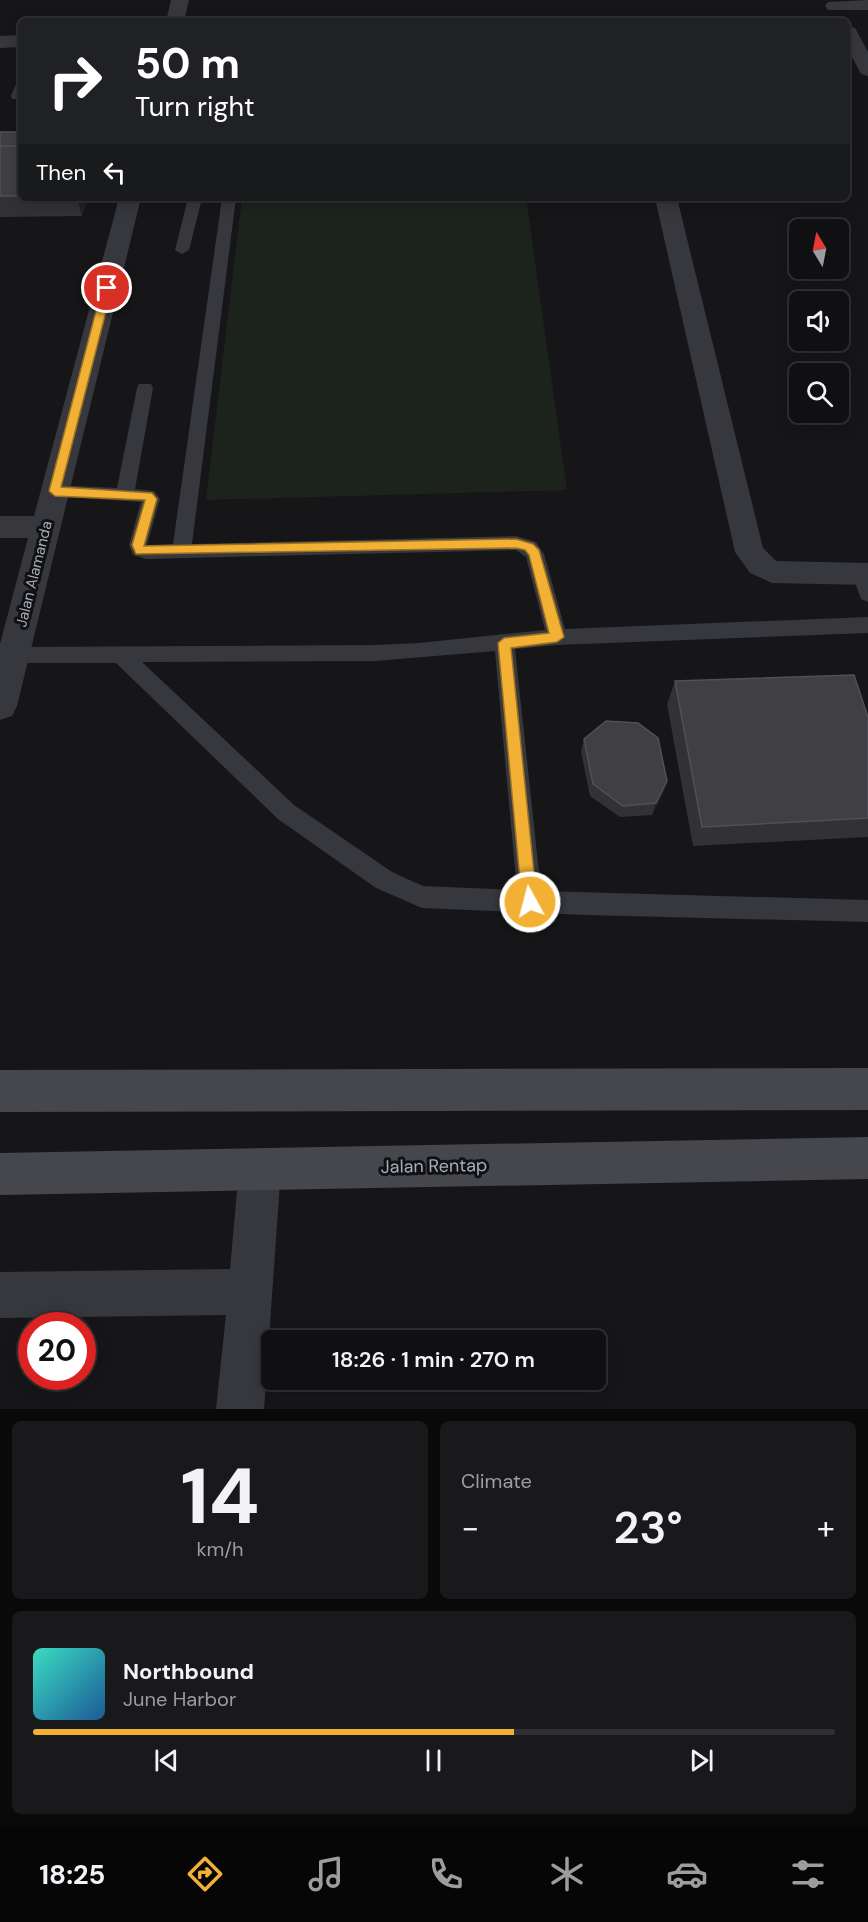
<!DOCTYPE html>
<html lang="en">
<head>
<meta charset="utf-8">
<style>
	body { margin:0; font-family:"DM Sans",sans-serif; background:#19191b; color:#f1f3f6; height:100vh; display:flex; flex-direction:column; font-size:22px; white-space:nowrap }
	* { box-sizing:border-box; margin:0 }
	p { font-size:20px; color:#9c9d9f }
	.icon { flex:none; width:33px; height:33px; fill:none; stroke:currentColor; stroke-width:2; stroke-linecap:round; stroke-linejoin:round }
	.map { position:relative; height:1409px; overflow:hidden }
	.sheet { display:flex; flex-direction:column; gap:12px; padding:12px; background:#09090a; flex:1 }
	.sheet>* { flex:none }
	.hud { position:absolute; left:18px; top:18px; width:832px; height:183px; border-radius:9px; box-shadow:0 3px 15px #0003,0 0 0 2px #303032; background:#202124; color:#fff; overflow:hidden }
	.needle { width:39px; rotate:350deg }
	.buttons { position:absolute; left:789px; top:219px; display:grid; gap:12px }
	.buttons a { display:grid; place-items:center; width:60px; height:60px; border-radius:9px; background:#101012; box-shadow:0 3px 15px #0003,0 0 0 2px #303032; font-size:30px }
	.speed { position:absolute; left:18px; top:1312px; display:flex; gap:12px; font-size:30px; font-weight:700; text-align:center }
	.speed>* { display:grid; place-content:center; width:78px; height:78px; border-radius:50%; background:#101012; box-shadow:0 3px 15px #0003,0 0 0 2px #303032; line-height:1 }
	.speed .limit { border:9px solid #d22; background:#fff; color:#111 }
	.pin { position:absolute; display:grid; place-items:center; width:51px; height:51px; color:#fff; margin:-26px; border:3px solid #fff; border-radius:50%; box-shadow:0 2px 6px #0007 }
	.me { position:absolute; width:66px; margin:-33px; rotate:353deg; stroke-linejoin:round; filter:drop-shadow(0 0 4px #0008) }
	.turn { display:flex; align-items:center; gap:21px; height:126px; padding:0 18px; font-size:27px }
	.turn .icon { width:78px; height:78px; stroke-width:2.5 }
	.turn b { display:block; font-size:42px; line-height:51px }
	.then { display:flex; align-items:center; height:57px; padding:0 18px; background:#0003; gap:12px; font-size:22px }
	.big { font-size:45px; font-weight:600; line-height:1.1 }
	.sheet .card { flex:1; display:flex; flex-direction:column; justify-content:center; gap:9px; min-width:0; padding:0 21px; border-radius:9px; background:#19191b }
	.sheet .dial { align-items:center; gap:0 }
	.dial b { font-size:78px; line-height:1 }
	.song { display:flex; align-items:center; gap:18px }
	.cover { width:72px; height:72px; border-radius:9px; background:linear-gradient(135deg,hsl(170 70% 55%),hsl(210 70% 35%)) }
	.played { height:6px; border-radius:3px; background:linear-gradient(90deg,#f2b134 60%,#303032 60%) }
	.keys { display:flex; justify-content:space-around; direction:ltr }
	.heat { display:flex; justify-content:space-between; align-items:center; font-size:33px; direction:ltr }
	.sheet .tiles { flex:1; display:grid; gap:12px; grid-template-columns:1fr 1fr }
	.card:last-child { grid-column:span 2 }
	.trip { position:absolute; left:261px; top:1330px; width:345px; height:60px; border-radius:9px; background:#101012; box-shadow:0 3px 15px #0003,0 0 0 2px #303032; font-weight:600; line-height:60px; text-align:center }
	.tabs { display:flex; height:96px; justify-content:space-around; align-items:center; background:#060607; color:#9c9d9f }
	.tabs .icon { width:42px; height:42px }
	.tabs .selected { color:#f2b134 }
	.tabs b { font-size:27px; color:#f1f3f6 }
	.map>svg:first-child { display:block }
</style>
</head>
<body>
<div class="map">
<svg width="868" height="1409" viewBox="0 0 868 1409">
	<rect width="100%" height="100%" fill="#161618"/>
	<!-- green -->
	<path fill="#1c231d" d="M242 198H526L567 490 206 500Z"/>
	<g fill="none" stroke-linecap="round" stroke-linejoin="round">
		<!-- service -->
		<path fill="#37383d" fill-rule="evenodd" d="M21 81V99H12L11 96 17 82Z
			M188 198H202L189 250 182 254 175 250Z
			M222 198H236L192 544 516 536 536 542 544 554 565 629 868 617V633L557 645 515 649 541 891 868 900V922L586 915 422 908 376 888 278 819 116 663H13L6 661 3 655 6 649 13 647 375 645 419 643 545 630 526 557 516 550 146 559 133 555 129 545 141 502 49 496 46 491 49 486 55 485 117 488 137 388 139 384H151L153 388 135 489 154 491 160 499 147 545 173 544ZM495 651 517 890 423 886 392 872 294 805 142 662 375 661Z
			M862 567 868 569V602L861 599 852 574 855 569Z"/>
		<!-- minor -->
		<path fill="#37383d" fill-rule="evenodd" d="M171 0H189L184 21H166Z
			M868 0V10H828L825 6 828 2Z
			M848 26 855 28 868 52V76L861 74 848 49Z
			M21 35V47L0 48V36Z
			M119 198H141L17 706 12 716 0 720V644L28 538H0V516H34Z
			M655 198H677L763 548 776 561 868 563V585L772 583 750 573 735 552Z
			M260 1148 275 1154 281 1169 264 1409H216L226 1315 0 1318V1272L230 1269 239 1169 245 1154Z"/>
		<!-- secondary -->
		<path fill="#45474d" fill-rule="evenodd" d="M868 1068V1110L0 1112V1070Z
			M868 1137V1179L0 1195V1153Z"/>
	</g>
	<!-- wall -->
	<path fill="#323236" d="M0 132H21V198H88L82 216 0 217Z
		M675 681 868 717V837L693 846 667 704Z
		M584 739 667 781 663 793 652 815 620 817 590 796 581 752Z"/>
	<!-- shaded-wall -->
	<path fill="#212124" d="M77 198H88L82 216Z
		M667 781 663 793 652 815 656 803Z"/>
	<!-- building -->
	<path fill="#3f3f44" stroke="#4f5156" stroke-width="1.5" d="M0 132H21V140L17 146H0Z
		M0 146H21V196H0Z
		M854 675 868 717V818L702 827 675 681Z
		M606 721 638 723 658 738 667 781 656 803 623 806 593 784 584 739Z"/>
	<!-- route -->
	<path fill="#f2b134" stroke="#9d7322" stroke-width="1.5" d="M107 285 112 288 61 487 152 493 157 499 144 546 516 539 533 544 539 550 564 637 557 642 511 648 537 902 535 907 530 910 524 907 522 902 498 643 504 638 549 633 529 555 525 550 516 548 136 554 132 545 145 500 55 496 49 491 102 288Z"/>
	<g text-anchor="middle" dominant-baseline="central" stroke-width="6" stroke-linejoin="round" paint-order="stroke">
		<!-- street labels -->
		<g font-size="15" fill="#a8adb8" stroke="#111113">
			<text transform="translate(34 574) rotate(-76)">Jalan Alamanda</text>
		</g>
		<!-- near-street labels -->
		<g font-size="18" fill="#a8adb8" stroke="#111113">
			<text transform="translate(434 1166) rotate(-1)">Jalan Rentap</text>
		</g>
	</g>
</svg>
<div class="buttons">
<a><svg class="needle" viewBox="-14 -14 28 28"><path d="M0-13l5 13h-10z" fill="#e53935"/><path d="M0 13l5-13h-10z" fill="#9c9d9f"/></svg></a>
<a><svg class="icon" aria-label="sound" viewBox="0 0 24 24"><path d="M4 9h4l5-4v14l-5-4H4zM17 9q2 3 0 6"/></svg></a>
<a><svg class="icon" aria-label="search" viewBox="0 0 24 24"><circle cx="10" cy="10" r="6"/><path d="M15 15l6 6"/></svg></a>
</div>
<div class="speed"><div class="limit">20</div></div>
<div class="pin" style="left:107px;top:288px;background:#d93025"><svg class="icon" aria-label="arrive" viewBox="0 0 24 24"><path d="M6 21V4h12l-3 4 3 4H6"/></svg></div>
<svg class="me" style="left:530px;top:902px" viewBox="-20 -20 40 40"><circle r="17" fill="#f2b134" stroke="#fff" stroke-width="3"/><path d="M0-11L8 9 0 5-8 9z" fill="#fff"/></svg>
<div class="trip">18:26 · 1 min · 270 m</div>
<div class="hud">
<div class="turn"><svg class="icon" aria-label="right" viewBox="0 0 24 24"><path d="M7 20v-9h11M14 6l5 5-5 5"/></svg><div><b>50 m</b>Turn right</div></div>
<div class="then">Then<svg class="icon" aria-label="left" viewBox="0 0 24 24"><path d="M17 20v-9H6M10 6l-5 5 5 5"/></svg></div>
</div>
</div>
<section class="sheet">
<div class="tiles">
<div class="card dial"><b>14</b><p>km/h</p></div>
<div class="card"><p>Climate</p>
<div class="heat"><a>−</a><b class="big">23°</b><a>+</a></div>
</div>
<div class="card">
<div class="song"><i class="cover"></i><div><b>Northbound</b><p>June Harbor</p></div></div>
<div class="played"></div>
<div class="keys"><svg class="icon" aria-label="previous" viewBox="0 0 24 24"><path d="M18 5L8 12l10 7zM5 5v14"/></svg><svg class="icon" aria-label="pause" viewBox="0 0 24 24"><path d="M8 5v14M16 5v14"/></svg><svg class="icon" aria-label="next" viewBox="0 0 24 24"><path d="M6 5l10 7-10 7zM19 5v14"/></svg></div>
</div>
</div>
</section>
<nav class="tabs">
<b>18:25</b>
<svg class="icon selected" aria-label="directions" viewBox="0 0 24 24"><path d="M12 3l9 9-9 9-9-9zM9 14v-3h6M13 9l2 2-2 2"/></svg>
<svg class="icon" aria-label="music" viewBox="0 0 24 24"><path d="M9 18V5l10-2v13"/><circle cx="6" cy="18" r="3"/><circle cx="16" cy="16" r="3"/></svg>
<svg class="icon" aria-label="phone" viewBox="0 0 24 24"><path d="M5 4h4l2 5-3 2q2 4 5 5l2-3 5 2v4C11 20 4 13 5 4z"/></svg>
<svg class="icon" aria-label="climate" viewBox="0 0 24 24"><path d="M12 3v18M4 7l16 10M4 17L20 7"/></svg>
<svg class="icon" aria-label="car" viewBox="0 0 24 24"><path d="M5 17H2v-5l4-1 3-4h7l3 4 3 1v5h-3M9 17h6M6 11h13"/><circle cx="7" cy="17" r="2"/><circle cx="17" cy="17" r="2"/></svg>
<svg class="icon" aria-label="filters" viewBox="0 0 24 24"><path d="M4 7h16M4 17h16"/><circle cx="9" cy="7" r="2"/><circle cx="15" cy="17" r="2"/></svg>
</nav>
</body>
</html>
